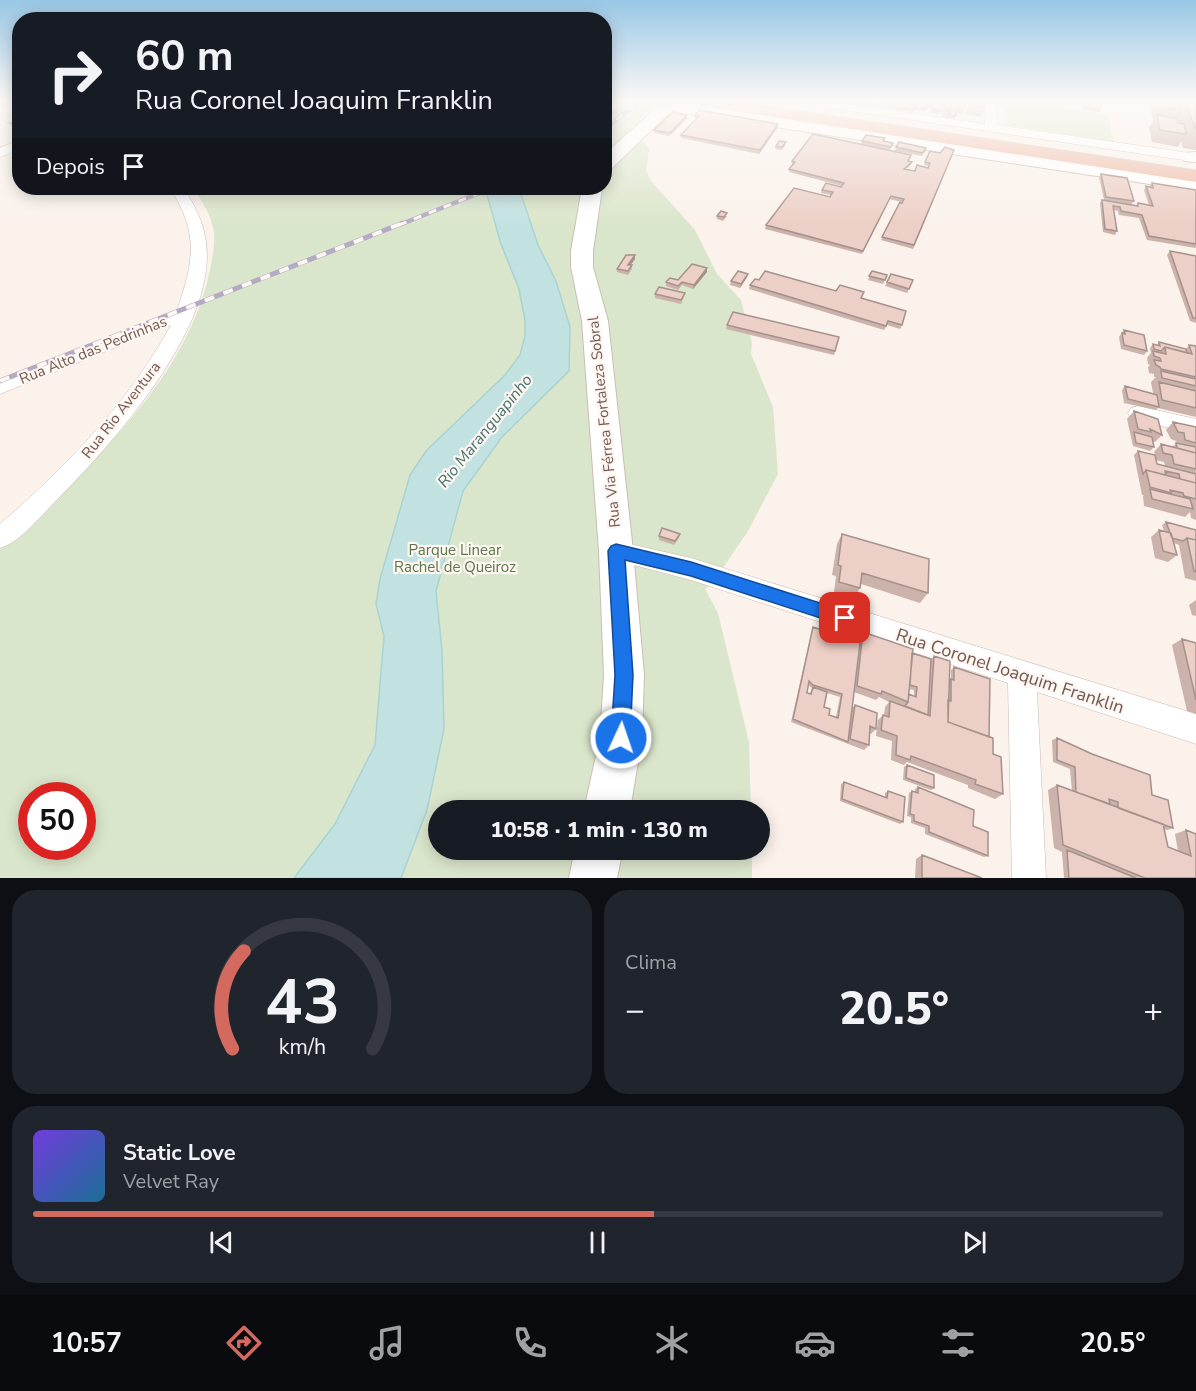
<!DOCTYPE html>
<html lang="pt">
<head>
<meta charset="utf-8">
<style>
	body { margin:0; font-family:"Nunito Sans",sans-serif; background:#20242c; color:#f1f3f6; height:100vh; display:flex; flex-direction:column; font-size:22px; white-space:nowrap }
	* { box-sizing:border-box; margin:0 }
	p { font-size:20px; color:#9ea1a6 }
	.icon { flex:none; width:33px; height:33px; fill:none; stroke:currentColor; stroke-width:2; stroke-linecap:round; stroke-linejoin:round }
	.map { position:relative; height:878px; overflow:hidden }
	.panel { display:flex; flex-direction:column; gap:12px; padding:12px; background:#0d0f14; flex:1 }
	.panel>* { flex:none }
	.top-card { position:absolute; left:12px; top:12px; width:600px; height:183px; border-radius:24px; box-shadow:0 3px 15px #0003; background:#171b24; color:#f1f3f6; overflow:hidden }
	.speed { position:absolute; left:18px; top:782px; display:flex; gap:12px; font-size:30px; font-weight:700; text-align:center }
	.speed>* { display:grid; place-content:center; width:78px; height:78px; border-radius:50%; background:#171b24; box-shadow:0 3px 15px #0003; line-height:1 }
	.speed .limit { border:9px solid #d22; background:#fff; color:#111 }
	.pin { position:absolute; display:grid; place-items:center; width:51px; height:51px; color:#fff; margin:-26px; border-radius:12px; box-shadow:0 3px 9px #0006 }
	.me { position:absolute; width:66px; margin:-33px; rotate:3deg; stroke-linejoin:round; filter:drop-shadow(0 0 4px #0008) }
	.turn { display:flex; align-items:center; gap:21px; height:126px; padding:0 24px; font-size:27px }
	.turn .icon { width:78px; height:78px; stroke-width:2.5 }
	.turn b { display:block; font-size:42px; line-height:51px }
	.then { display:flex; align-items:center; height:57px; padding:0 24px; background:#0003; gap:12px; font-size:22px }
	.big { font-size:45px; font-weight:800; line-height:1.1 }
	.panel .card { flex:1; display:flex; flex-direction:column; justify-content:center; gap:9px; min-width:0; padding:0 21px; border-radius:24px; background:#20242c }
	.panel .dial { align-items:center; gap:0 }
	.dial svg { height:156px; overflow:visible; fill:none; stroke:#363941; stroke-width:7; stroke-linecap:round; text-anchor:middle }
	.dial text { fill:#f1f3f6; stroke:none }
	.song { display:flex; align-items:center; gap:18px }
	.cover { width:72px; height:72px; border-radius:9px; background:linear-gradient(135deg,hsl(260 70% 55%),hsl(200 70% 35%)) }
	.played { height:6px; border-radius:3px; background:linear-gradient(90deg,#d46960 55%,#363941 55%) }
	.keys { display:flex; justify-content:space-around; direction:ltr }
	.heat { display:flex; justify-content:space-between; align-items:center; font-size:33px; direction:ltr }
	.panel .tiles { flex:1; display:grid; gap:12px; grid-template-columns:1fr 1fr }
	.card:last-child { grid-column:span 2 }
	.trip { position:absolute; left:428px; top:800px; width:342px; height:60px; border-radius:30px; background:#171b24; box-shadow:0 3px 15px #0003; font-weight:800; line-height:60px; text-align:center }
	.dock { display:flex; height:96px; justify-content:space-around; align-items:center; background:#090b0e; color:#9ea1a6 }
	.dock .icon { width:42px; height:42px }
	.dock .current { color:#d46960 }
	.dock b { font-size:27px; color:#f1f3f6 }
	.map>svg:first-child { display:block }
</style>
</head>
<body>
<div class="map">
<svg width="1196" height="878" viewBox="0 0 1196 878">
	<rect width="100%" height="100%" fill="#faf2eb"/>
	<!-- green -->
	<path fill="#dae6cb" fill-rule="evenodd" d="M605 102H613L620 107 628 102 657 103 631 127 649 149 646 170 651 181 695 230 717 274 741 300 752 343 751 354 773 407 778 474 748 531 712 584 705 589 718 613 749 742 751 810H438V849H752V878H0V549C80 476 185 384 209 274 212 261 215 245 214 233 212 216 202 201 193 188H604ZM32 795H82V846H32Z
		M1028 104 1108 115 1114 142 1006 125V107Z"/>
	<!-- water -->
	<path fill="#c1e2e1" stroke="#a9d2d2" stroke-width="1.5" d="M485 188H519L538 245 556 281 570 327 569 371 502 437 463 491 436 591 442 650 444 729 427 810 401 878H294L335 824 375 745 384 636 376 604 380 579 410 475 426 451 505 375 520 355 525 336V320L519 289 501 244Z"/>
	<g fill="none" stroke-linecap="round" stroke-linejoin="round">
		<!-- minor casing -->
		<g stroke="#cbb9b2" stroke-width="1">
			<path id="minor" d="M616 102H630L604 116V108Z
				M805 102H833L985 124 984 102H995L997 125 1190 153 1196 158 1190 161 811 105Z
				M0 105 20 111V118L0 112Z
				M20 140V149L0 157V148Z
				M170 188H183C203 216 211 243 205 277 191 357 105 452 49 508 35 522 19 542 0 548V524C67 466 128 403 171 325L0 394V380L177 310C194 261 199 233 170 188Z
				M1138 406 1196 419V435L1131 418 1128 413 1131 408Z
				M616 541 691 558 1196 714V744L1037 692 1046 878H1012L1008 683 691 580 607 558 604 551 607 544Z"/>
		</g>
		<!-- secondary casing -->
		<g stroke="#cfbbb3" stroke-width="2">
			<path id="secondary" d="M683 103 1196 179V191L683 113 668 114 611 169 604 170V155L658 106Z
				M1196 152V162L1184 161 1181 157 1184 153Z
				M582 188H602L593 251V267L608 321 633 551 644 675 642 738 630 810H584L600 738 604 675 599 551 582 321 571 267V251Z
				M575 849H623L617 878H569Z"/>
		</g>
		<!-- trunk casing -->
		<g stroke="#d8d0ce" stroke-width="1">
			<path id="trunk" d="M699 102H742L1196 170V182L708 107 702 106Z"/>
		</g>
		<!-- minor -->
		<use href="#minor" fill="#fff" fill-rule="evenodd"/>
		<!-- secondary -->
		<use href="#secondary" fill="#fff" fill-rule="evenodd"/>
		<!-- trunk -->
		<use href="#trunk" fill="#eebeab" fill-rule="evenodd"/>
		<!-- rail-far1 casing -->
		<g stroke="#b4aac3" stroke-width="4.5">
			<path id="rail-far1" d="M604 130 638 102
				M399 225 492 188"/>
		</g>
		<!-- rail casing -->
		<g stroke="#b4aac3" stroke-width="5">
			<path id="rail" d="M0 381 403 223"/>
		</g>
		<!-- rail-far1 -->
		<use href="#rail-far1" stroke="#fdf6f1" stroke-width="3" stroke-dasharray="8" stroke-linecap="butt"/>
		<!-- rail -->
		<use href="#rail" stroke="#fdf6f1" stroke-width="4" stroke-dasharray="10" stroke-linecap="butt"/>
	</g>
	<!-- wall -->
	<path fill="#cbb2aa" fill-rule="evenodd" d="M833 102H847V104Z
		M867 102H913L912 105 915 106 913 113 896 110V109L878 107V106L866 107Z
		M916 102H943L940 114 931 113 932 108 928 107 927 110 921 111 915 110Z
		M944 102H965L962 114 957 113 955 119 942 117Z
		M969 102H984L985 107 981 117 965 114 970 102Z
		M1080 102H1104L1099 112 1082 109Z
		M1149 102H1196V150L1183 148 1181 141 1178 147 1152 142 1149 127 1153 121Z
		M687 115V118L669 136 654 133V130Z
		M695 115 777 128 759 154 681 138V135L697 118H694Z
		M20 119V128L11 126 9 123Z
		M862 141H883L893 143 890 150 861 144Z
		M786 142 785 146 782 150 775 149 776 146Z
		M896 147 926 148 922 156 895 151Z
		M954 150 913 249 881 240 902 202 889 199 862 254 765 229 766 225 830 197 831 195 821 193 822 190 841 187 842 186 789 172V169L793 165H792V161H908L912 162 910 166 906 169 915 171 928 168 929 166 924 165 930 151 940 153Z
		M1101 174 1134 201 1131 205 1137 206 1138 203 1149 205 1144 190 1146 186 1149 187 1152 183 1196 190V248L1147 240 1139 218 1119 215 1118 211 1114 210 1117 231 1115 235 1103 232 1100 203 1102 200H1104L1099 177Z
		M717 216H727L723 221 717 219Z
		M1170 251 1196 256V323L1190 321 1167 255Z
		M635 259 631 265H632V269L628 275 617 272V269Z
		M872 271 887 275 883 284 868 280Z
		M707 272 693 289 682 285 678 290 666 286V282L678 280Z
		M747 277 740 288 730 285 731 281Z
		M913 280 907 293 885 286 887 282Z
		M750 285 861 298 902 325 900 329 887 325 884 330 749 289Z
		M685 293 684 297 681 304 655 298V294Z
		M727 325 839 337 834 355 726 329Z
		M1124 330 1147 351 1144 355 1121 349 1119 337Z
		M1159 342 1186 349 1189 345 1196 346V417L1158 408 1156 410 1124 403 1122 390 1125 386 1153 393 1151 382 1156 377H1154V374L1149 373 1148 367 1150 365 1148 364 1147 358 1151 353 1150 348 1153 344 1157 345Z
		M1134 411 1162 435 1155 442 1153 441 1154 447 1150 451 1133 446 1127 419Z
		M1173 422 1196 427V520L1191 518 1190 512 1185 517 1144 506 1143 496 1144 495H1142L1134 455 1138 451 1155 455 1154 452 1161 444 1172 447 1177 443 1176 441 1171 439 1166 430ZM1156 460 1164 462 1165 466 1157 464Z
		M1166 522 1196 530V581L1185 578 1179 545 1174 543 1177 555 1168 562 1155 558 1151 537 1159 530 1164 531 1162 525Z
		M680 534 679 538 674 545 659 540V536Z
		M842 534 928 593 920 603 861 584 860 588 854 598 834 592 836 576 832 575 837 544Z
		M1196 600V616L1192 615 1189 605Z
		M813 627 858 642 859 638 863 632 912 653 931 659 934 656 949 680 951 679V670L954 667 989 737 1003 794 995 799 968 788V785L907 762 904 765 891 760 892 741 876 736 878 720 883 715H884L885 707 889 702 879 697 876 700 854 692 852 708 855 705 876 729 871 734 870 733 869 745 864 750 791 722 812 630ZM808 685 812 688 810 694 807 693ZM909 689 914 690V696L909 694ZM827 693 840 697 836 717 829 715 824 707Z
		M1182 639 1196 643V714L1187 711 1172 645Z
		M1057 738 1152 795 1173 828 1167 830 1164 829 1168 847 1178 851 1175 834 1186 830 1196 878H1064L1062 852 1054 848 1048 790 1057 785 1072 791 1070 769 1053 762 1052 740Z
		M907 765 934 788 931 790 903 780 904 767Z
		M844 782 885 797V793L888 791 903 822 900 824 840 801 841 784Z
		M918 787 973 826 988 856 984 857 925 834V828L911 823V817L907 816 909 793 912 791 915 792V789Z
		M922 855 982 878H915L916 859Z"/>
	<!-- shaded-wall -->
	<path fill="#a5918b" d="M928 107 927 110 921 111 922 108Z
		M687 115V118L669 136 670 133Z
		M778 124 777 128 759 154 760 150Z
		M635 255V259L628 268V265Z
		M707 268V272L693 289 694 285Z
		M748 274 747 277 740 288 741 284Z"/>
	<!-- building -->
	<path fill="#eccfc6" stroke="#a5918b" stroke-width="1.5" fill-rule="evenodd" d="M867 102H879V103H867Z
		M898 102H913L912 105 915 106 914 109 897 107Z
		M917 102H943L942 111 932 109 933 104H928V107L922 108 916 107Z
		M946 102H952L951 109 945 108Z
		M952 102H965L963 110 957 109 956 116 949 115 951 109Z
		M971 102H984L985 107 969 105Z
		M1163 102H1179L1181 110 1164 107Z
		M1186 102H1196V129H1195Z
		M699 110 778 124 760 150 681 135 699 116 695 115Z
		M673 112 687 115 670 133 654 130Z
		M1157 115 1176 118 1178 123 1184 124 1186 134 1160 130Z
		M20 119V125L9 123Z
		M813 134 911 155 908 161 912 162 904 169 915 171 917 165 928 168 930 163 925 162 930 151 940 153 945 147 954 150 914 245 882 237 900 202 902 203 904 199 891 196 863 251 766 225 794 188 830 197 833 192 822 190 826 183 841 187 844 183 789 169 795 162 792 161Z
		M866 135 885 138 883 141 893 143 891 147 862 141Z
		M779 141 786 142 782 147 776 146Z
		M899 142 926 148 923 153 896 147Z
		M1101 174 1127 178 1134 201 1106 197Z
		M1152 183 1196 190V244L1149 236 1142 215 1121 211 1120 207 1113 206 1117 231 1105 229 1102 200 1138 206V203L1153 206 1146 186 1153 188Z
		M721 211 727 213 724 217 717 216Z
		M1170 251 1196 256V318H1193Z
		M626 255H635L628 265H632L628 271 617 269Z
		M692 264 707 268 694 285 682 282 678 286 666 282 670 278 678 280Z
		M738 271 748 274 741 284 731 281Z
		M765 271 836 291 840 285 864 292 861 298 906 311 902 325 888 321 886 326 750 285 755 279 759 280Z
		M872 271 887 275 885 280 869 276Z
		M891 274 913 280 909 289 887 282Z
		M659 287 685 293 681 300 655 294Z
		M733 312 839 337 835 351 727 325Z
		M1124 330 1144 335 1147 351 1124 345 1122 333 1125 334Z
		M1159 342 1186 349 1187 353 1165 347 1161 351 1154 349 1153 344 1160 346Z
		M1189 345 1196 346V377L1161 369 1160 367 1156 365 1154 360 1161 361 1160 358 1154 356 1153 351 1166 354 1165 347 1192 354Z
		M1161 371 1196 379V386L1162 378Z
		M1159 382 1196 391V408L1162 400Z
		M1125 386 1157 395 1159 407 1128 399Z
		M1134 411 1158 419 1162 435 1150 429 1151 432 1138 429Z
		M1173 422 1196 427V443L1185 440 1184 433 1178 432Z
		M1134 432 1152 437 1154 447 1136 443Z
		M1176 443 1196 447V453L1177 448Z
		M1161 444 1196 453V469L1174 464 1172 455 1163 453Z
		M1138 451 1155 455 1157 464 1196 474V483L1180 479 1179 474 1165 471 1166 475 1146 470 1143 474Z
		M1146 470 1196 483V499L1184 496 1183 493 1170 490 1171 493 1150 487Z
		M1150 489 1190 499 1193 509 1152 499Z
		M1166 522 1196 530V540L1187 538 1183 541 1172 538Z
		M662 528 680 534 675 541 659 536Z
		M1159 530 1171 533 1177 555 1163 551Z
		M842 534 929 559 928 593 862 573 860 588 839 582 841 566 838 565Z
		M1187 538 1196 540V572L1194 571Z
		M813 627 860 643 848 742 793 719ZM809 681 813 685 842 694 838 718 829 715 830 709 824 707 827 692 813 687 811 694 807 693Z
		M863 632 913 649 908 702 882 691 881 694 857 686Z
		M1182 639 1196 643V700Z
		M912 653 931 659 928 715 905 706 908 702 909 694 916 697 917 687 910 685Z
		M934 656 950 661 948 722 993 738V754L1001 757 1003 794 975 784 976 780 911 756 910 760 896 755 897 736 881 730 883 715 889 717 890 701 930 716Z
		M954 667 990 679 989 737 948 722V700L951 701V679L954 680Z
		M855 705 877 713 876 729 870 726 869 745 850 739Z
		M1057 738 1092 754 1150 775 1152 795 1168 800 1173 828 1118 808V802L1109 799 1110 804 1076 792 1075 767 1057 760Z
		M907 765 934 775V788L906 778Z
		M844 782 887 798 888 791 905 797 903 822 842 799Z
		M1057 785 1163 824 1168 847 1191 856 1186 830 1196 834V878H1145L1063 845Z
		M918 787 974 810 973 826 988 832V856L929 832V826L914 821V815L910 814 912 791 918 793Z
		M1067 850 1136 878H1069Z
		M922 855 982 878H922Z"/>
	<!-- sky -->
	<linearGradient id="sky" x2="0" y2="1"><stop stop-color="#98c6e5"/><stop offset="0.45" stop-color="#fdf9f6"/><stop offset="1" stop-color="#fdf9f6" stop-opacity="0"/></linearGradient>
	<rect width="1196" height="225" fill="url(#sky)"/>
	<!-- route -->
	<path fill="#1a73e8" stroke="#114b97" stroke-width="1.5" d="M616 544 691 562 845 611 851 613 854 618 851 624 845 626 691 576 625 560 633 675 630 738 627 745 621 748 614 745 611 738 615 675 608 551 611 546Z"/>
	<g text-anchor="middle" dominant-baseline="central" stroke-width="4.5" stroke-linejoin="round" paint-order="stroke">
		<!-- street labels -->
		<g font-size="15" fill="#725851" stroke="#fdf6f1">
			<text transform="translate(93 350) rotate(-22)">Rua Alto das Pedrinhas</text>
			<text transform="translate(121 410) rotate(-52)">Rua Rio Aventura</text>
			<text transform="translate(604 422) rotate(-96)">Rua Via Férrea Fortaleza Sobral</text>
		</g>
		<!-- park labels -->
		<g font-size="15" fill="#5e764b" stroke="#fdf6f1">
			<text x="455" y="550">Parque Linear<tspan x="455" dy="17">Rachel de Queiroz</tspan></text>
		</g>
		<!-- water labels -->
		<g font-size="16" font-style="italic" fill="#467475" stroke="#fdf6f1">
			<text transform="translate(485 431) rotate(-51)">Rio Maranguapinho</text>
		</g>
		<!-- near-street labels -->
		<g font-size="18" fill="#725851" stroke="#fdf6f1">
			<text transform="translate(1010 671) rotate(18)">Rua Coronel Joaquim Franklin</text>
		</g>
	</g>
</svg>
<div class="speed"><div class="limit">50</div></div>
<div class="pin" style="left:845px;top:618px;background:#d93025"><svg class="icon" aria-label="arrive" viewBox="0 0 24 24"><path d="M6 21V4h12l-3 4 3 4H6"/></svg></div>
<svg class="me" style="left:621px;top:738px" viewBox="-20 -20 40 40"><circle r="17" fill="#1a73e8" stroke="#fff" stroke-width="3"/><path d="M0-11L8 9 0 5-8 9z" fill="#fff"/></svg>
<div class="trip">10:58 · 1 min · 130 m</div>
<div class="top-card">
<div class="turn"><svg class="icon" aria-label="right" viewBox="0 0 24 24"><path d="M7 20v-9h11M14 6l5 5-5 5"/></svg><div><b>60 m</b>Rua Coronel Joaquim Franklin</div></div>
<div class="then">Depois<svg class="icon" aria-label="arrive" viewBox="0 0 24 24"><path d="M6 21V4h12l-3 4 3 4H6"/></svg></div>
</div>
</div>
<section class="panel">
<div class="tiles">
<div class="card dial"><svg viewBox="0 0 100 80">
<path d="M14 69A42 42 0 1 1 86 69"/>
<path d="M14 69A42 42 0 0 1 20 19" stroke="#d46960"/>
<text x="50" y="56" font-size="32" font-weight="700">43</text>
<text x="50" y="72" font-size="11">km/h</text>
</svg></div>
<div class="card"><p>Clima</p>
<div class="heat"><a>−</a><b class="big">20.5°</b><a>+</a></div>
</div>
<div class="card">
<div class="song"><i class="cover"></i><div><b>Static Love</b><p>Velvet Ray</p></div></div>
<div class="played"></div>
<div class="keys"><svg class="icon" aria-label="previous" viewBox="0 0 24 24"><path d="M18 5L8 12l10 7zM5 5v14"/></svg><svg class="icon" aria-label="pause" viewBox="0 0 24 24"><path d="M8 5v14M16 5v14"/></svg><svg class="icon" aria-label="next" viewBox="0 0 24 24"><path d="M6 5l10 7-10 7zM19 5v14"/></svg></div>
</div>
</div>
</section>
<nav class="dock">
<b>10:57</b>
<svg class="icon current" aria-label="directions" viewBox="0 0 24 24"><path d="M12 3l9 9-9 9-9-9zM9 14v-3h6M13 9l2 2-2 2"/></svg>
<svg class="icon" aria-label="music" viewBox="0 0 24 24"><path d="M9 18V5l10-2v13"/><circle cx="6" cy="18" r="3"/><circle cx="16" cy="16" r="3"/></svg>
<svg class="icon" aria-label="phone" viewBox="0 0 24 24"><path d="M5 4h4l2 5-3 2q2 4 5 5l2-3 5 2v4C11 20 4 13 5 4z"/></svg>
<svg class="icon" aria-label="climate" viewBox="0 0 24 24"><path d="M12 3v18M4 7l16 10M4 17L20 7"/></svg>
<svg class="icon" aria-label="car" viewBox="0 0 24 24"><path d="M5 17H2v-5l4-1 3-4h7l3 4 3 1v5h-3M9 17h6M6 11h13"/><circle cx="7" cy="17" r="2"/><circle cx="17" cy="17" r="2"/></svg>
<svg class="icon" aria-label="filters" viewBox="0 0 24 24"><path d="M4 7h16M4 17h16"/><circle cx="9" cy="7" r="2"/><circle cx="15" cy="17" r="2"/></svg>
<b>20.5°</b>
</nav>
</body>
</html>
